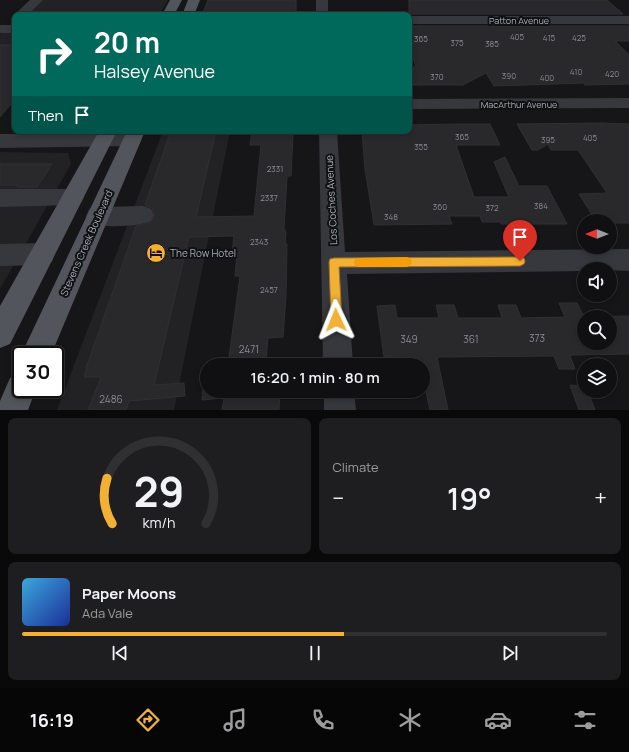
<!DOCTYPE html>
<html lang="en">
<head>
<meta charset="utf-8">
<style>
	body { margin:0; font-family:Manrope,sans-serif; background:#1e1e20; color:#f1f3f6; height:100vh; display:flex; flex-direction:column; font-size:15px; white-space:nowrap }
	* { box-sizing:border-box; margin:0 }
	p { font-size:13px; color:#9c9d9f }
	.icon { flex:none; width:22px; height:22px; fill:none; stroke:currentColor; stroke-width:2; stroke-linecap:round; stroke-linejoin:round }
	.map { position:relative; height:410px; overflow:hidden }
	.sheet { display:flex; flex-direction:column; gap:8px; padding:8px; background:#09090a; flex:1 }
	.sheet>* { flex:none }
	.top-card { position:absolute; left:12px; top:12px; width:400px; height:122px; border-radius:8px; box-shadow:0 2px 6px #0003,0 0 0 1px #303032; background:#00695c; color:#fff; overflow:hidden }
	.needle { width:26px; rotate:270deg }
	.tools { position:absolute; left:577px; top:214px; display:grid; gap:8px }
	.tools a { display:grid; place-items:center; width:40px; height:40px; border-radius:50%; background:#101012; box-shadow:0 2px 6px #0003,0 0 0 1px #303032; font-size:20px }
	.speed { position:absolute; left:12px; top:346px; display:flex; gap:8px; font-size:20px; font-weight:700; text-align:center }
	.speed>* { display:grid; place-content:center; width:52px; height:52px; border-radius:50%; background:#101012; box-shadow:0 2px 6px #0003,0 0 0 1px #303032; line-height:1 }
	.speed .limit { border:2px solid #111; border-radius:6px; background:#fff; color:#111 }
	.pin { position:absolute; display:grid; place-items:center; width:34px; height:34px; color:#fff; margin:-41px -17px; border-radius:50% 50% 50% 0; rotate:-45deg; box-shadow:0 0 4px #0007 }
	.pin .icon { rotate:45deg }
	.me { position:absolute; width:44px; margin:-22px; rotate:358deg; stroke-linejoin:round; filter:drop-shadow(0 0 3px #0008) }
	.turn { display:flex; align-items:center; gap:14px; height:84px; padding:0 16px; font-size:18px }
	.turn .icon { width:52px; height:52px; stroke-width:2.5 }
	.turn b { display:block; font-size:28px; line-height:34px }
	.then { display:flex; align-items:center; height:38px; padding:0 16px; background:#0003; gap:8px; font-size:15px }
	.big { font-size:30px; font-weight:600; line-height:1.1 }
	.sheet .widget { flex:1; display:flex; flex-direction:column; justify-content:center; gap:6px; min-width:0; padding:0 14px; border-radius:8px; background:#1e1e20 }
	.sheet .dial { align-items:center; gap:0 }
	.dial svg { height:104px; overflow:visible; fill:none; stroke:#303032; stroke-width:7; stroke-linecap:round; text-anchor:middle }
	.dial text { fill:#f1f3f6; stroke:none }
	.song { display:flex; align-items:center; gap:12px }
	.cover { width:48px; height:48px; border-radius:6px; background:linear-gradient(135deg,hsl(200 70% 55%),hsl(230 70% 35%)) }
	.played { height:4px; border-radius:2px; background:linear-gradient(90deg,#f2b134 55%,#303032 55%) }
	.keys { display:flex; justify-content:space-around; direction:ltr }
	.heat { display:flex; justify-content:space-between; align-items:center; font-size:22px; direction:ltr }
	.sheet .tiles { flex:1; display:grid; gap:8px; grid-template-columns:1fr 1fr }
	.widget:last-child { grid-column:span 2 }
	.trip { position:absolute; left:200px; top:358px; width:230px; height:40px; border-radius:20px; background:#101012; box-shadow:0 2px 6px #0003,0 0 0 1px #303032; font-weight:600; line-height:40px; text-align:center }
	.menu { display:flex; height:64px; justify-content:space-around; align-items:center; background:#060607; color:#9c9d9f }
	.menu .icon { width:28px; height:28px }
	.menu .active { color:#f2b134 }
	.menu b { font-size:18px; color:#f1f3f6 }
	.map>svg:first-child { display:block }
</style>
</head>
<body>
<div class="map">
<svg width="629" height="410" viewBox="0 0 629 410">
	<rect width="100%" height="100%" fill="#161618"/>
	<!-- built -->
	<path fill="#222225" d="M43 0H168L159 15H28Z
		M2 33H15V65H0V34Z
		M163 131H230L174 410H57Z
		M0 152 68 153 71 164 0 289Z"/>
	<!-- building -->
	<path fill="#29292c" stroke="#303034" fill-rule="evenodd" d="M208 0H296V15H202Z
		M409 0H607L623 14H409Z
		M409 26H629V41H615L629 55V84L585 85 584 83 494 86 486 73 463 85H409V67H416L409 45Z
		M0 45H15V99L0 117Z
		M601 123 629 124V223H610V221H596L579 194 607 193 578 150H551L548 144 538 150H532L517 124Z
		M456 124H490L500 145H456L474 197H509L494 162 505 157 519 186H547L567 224H501V222H482L480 216H449L452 224 374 225 365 169 362 132 409 131V125Z
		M171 131H216L196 217 254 216 261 145H250L252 131H285V134H293L291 176H287L284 228 286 233 285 244H287L286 296 283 337 268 338 266 361H262V365H228L240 276H235L237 254H232L234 236 189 237 154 385 184 383 185 396 129 401 126 410H88L101 377H84L87 368H86L136 226 151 222 155 216 152 208 145 205Z
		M0 164H52L37 187H17L18 185H0Z
		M559 303H577L584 317 629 316V354L571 355 570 356 575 369H559L554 356 437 357 448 410H430L423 378V365H402L401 357H384L377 306 395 305 397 318H439L436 305H454L458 318H502L498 305H516L521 318 565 317ZM584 317H610V343H584Z
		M207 385V391H280L279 410H222L224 398 202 400 203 386Z
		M570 385 584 386V391H588L595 410H579Z"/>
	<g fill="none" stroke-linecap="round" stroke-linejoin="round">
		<!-- minor -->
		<path fill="#37383d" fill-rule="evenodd" d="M30 0H43L28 15H15V17L14 15Z
			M316 0H328V15H316Z
			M409 16H629V24H409Z
			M0 25H15V33H0Z
			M629 98V108L409 109V99Z
			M319 131H337L345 252 629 249V271L584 269V271L347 274 353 365H323Z
			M0 134H132L139 135 141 140 139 145 132 146 0 148Z
			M0 189H73L81 191 84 197 81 203 73 205 0 207Z
			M143 206 151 209 154 215 151 221C136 227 104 228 89 223L86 216 89 209 97 207Z
			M43 243 52 246 55 254 52 262 43 265 0 266V244Z
			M324 391H354L356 410H324Z"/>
		<!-- major -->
		<path fill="#53555c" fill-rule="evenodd" d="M170 0H182L174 15H162Z
			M188 0H200L194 15H182Z
			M99 131H117L10 344 0 348V306Z
			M127 131H145L51 355H21Z
			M21 374V389H36L28 410H0V401L10 378Z"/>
	</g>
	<!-- route -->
	<path fill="#f2b134" stroke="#9d7322" d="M520 257 524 258 525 261 524 264 520 266 339 267 342 320 340 324 336 326 332 324 331 320 329 262 330 259 334 258Z"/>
	<!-- slow -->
	<path fill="#f59e0b" d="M407 257 411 259 412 262 411 265 407 267H359L355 266 354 262 355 259 359 258Z"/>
	<!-- icons -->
	<defs>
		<g id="hotel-disc" transform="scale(1)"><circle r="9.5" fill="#f2b134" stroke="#111113"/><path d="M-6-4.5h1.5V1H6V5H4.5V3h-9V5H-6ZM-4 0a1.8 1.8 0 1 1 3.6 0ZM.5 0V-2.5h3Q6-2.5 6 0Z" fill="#111"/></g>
	</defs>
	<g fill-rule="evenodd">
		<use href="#hotel-disc" x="156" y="253"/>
	</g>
	<g text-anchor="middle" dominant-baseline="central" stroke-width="4" stroke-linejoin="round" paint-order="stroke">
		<!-- number labels -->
		<g font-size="8" fill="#888b94">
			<text x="517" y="36">405</text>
			<text x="549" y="37">415</text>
			<text x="579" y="37">425</text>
			<text x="421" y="38">365</text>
			<text x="457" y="42">375</text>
			<text x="492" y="43">385</text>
			<text x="576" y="71">410</text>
			<text x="612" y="73">420</text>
			<text x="509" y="75">390</text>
			<text x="437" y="76">370</text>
			<text x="547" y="77">400</text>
			<text x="462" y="136">365</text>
			<text x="590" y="137">405</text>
			<text x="548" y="139">395</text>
			<text x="421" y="146">355</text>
			<text x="275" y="168">2331</text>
			<text x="269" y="197">2337</text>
			<text x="541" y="205">384</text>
			<text x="440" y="206">360</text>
			<text x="492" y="207">372</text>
			<text x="391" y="216">348</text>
			<text x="259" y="241">2343</text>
			<text x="269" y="289">2457</text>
		</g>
		<!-- far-street labels -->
		<g font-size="9" fill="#a8adb8" stroke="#111113">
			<text x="519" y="20">Patton Avenue</text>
			<text x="519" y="104">MacArthur Avenue</text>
		</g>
		<!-- street labels -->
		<g font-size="10" fill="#a8adb8" stroke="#111113">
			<text transform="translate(331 200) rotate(-93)">Los Coches Avenue</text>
			<text transform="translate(86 243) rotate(-66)">Stevens Creek Boulevard</text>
		</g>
		<!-- poi labels -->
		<g font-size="10" fill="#a8adb8" stroke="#111113" text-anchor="start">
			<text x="170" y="253">The Row Hotel</text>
		</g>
		<!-- near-number labels -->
		<g font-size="10" fill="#888b94">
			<text x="537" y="338">373</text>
			<text x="409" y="339">349</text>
			<text x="471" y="339">361</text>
			<text x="249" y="349">2471</text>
			<text x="111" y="399">2486</text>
		</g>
	</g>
</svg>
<div class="tools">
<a><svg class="needle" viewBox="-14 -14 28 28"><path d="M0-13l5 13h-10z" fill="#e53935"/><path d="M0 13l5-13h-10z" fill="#9c9d9f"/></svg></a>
<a><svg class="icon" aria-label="sound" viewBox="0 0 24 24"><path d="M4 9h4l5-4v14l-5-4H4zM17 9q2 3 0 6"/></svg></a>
<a><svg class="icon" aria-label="search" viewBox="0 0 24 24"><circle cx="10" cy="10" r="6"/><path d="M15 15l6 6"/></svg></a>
<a><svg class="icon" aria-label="layers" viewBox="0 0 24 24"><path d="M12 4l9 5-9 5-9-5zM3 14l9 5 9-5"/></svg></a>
</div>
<div class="speed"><div class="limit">30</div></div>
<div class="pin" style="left:520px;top:261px;background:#d93025"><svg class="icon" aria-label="arrive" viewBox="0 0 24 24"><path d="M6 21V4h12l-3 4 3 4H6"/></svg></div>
<svg class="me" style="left:336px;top:320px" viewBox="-20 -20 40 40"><path d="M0-17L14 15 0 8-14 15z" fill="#f2b134" stroke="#fff" stroke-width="4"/></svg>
<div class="trip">16:20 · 1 min · 80 m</div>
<div class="top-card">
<div class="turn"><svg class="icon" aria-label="right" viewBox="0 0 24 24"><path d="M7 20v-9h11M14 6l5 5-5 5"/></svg><div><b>20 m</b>Halsey Avenue</div></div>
<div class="then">Then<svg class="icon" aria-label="arrive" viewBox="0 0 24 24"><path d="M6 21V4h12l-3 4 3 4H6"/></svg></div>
</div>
</div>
<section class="sheet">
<div class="tiles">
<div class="widget dial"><svg viewBox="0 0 100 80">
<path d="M14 69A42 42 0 1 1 86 69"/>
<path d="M14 69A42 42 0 0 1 10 34" stroke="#f2b134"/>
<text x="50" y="56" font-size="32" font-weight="700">29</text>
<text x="50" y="72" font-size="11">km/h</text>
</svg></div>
<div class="widget"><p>Climate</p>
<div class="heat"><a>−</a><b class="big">19°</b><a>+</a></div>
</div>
<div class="widget">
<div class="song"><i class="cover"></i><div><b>Paper Moons</b><p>Ada Vale</p></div></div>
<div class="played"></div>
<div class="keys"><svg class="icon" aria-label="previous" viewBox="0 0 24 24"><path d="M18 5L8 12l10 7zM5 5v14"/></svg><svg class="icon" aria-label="pause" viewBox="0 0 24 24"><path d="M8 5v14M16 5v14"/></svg><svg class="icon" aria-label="next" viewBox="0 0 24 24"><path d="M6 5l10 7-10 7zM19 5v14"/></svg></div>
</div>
</div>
</section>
<nav class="menu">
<b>16:19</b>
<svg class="icon active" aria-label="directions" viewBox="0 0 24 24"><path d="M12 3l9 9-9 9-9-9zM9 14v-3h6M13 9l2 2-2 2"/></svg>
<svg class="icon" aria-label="music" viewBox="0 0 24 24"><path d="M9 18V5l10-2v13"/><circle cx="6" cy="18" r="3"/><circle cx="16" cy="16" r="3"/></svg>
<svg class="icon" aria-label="phone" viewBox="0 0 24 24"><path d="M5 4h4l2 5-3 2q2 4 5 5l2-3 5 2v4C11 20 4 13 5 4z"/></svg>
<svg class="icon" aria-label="climate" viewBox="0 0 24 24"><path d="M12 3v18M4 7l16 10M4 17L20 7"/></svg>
<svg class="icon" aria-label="car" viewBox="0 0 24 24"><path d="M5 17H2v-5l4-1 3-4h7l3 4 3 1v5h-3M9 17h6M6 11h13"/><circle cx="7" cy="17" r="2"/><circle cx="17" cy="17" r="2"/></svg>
<svg class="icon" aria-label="filters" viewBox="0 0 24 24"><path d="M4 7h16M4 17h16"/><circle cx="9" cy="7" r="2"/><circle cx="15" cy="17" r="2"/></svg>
</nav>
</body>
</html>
